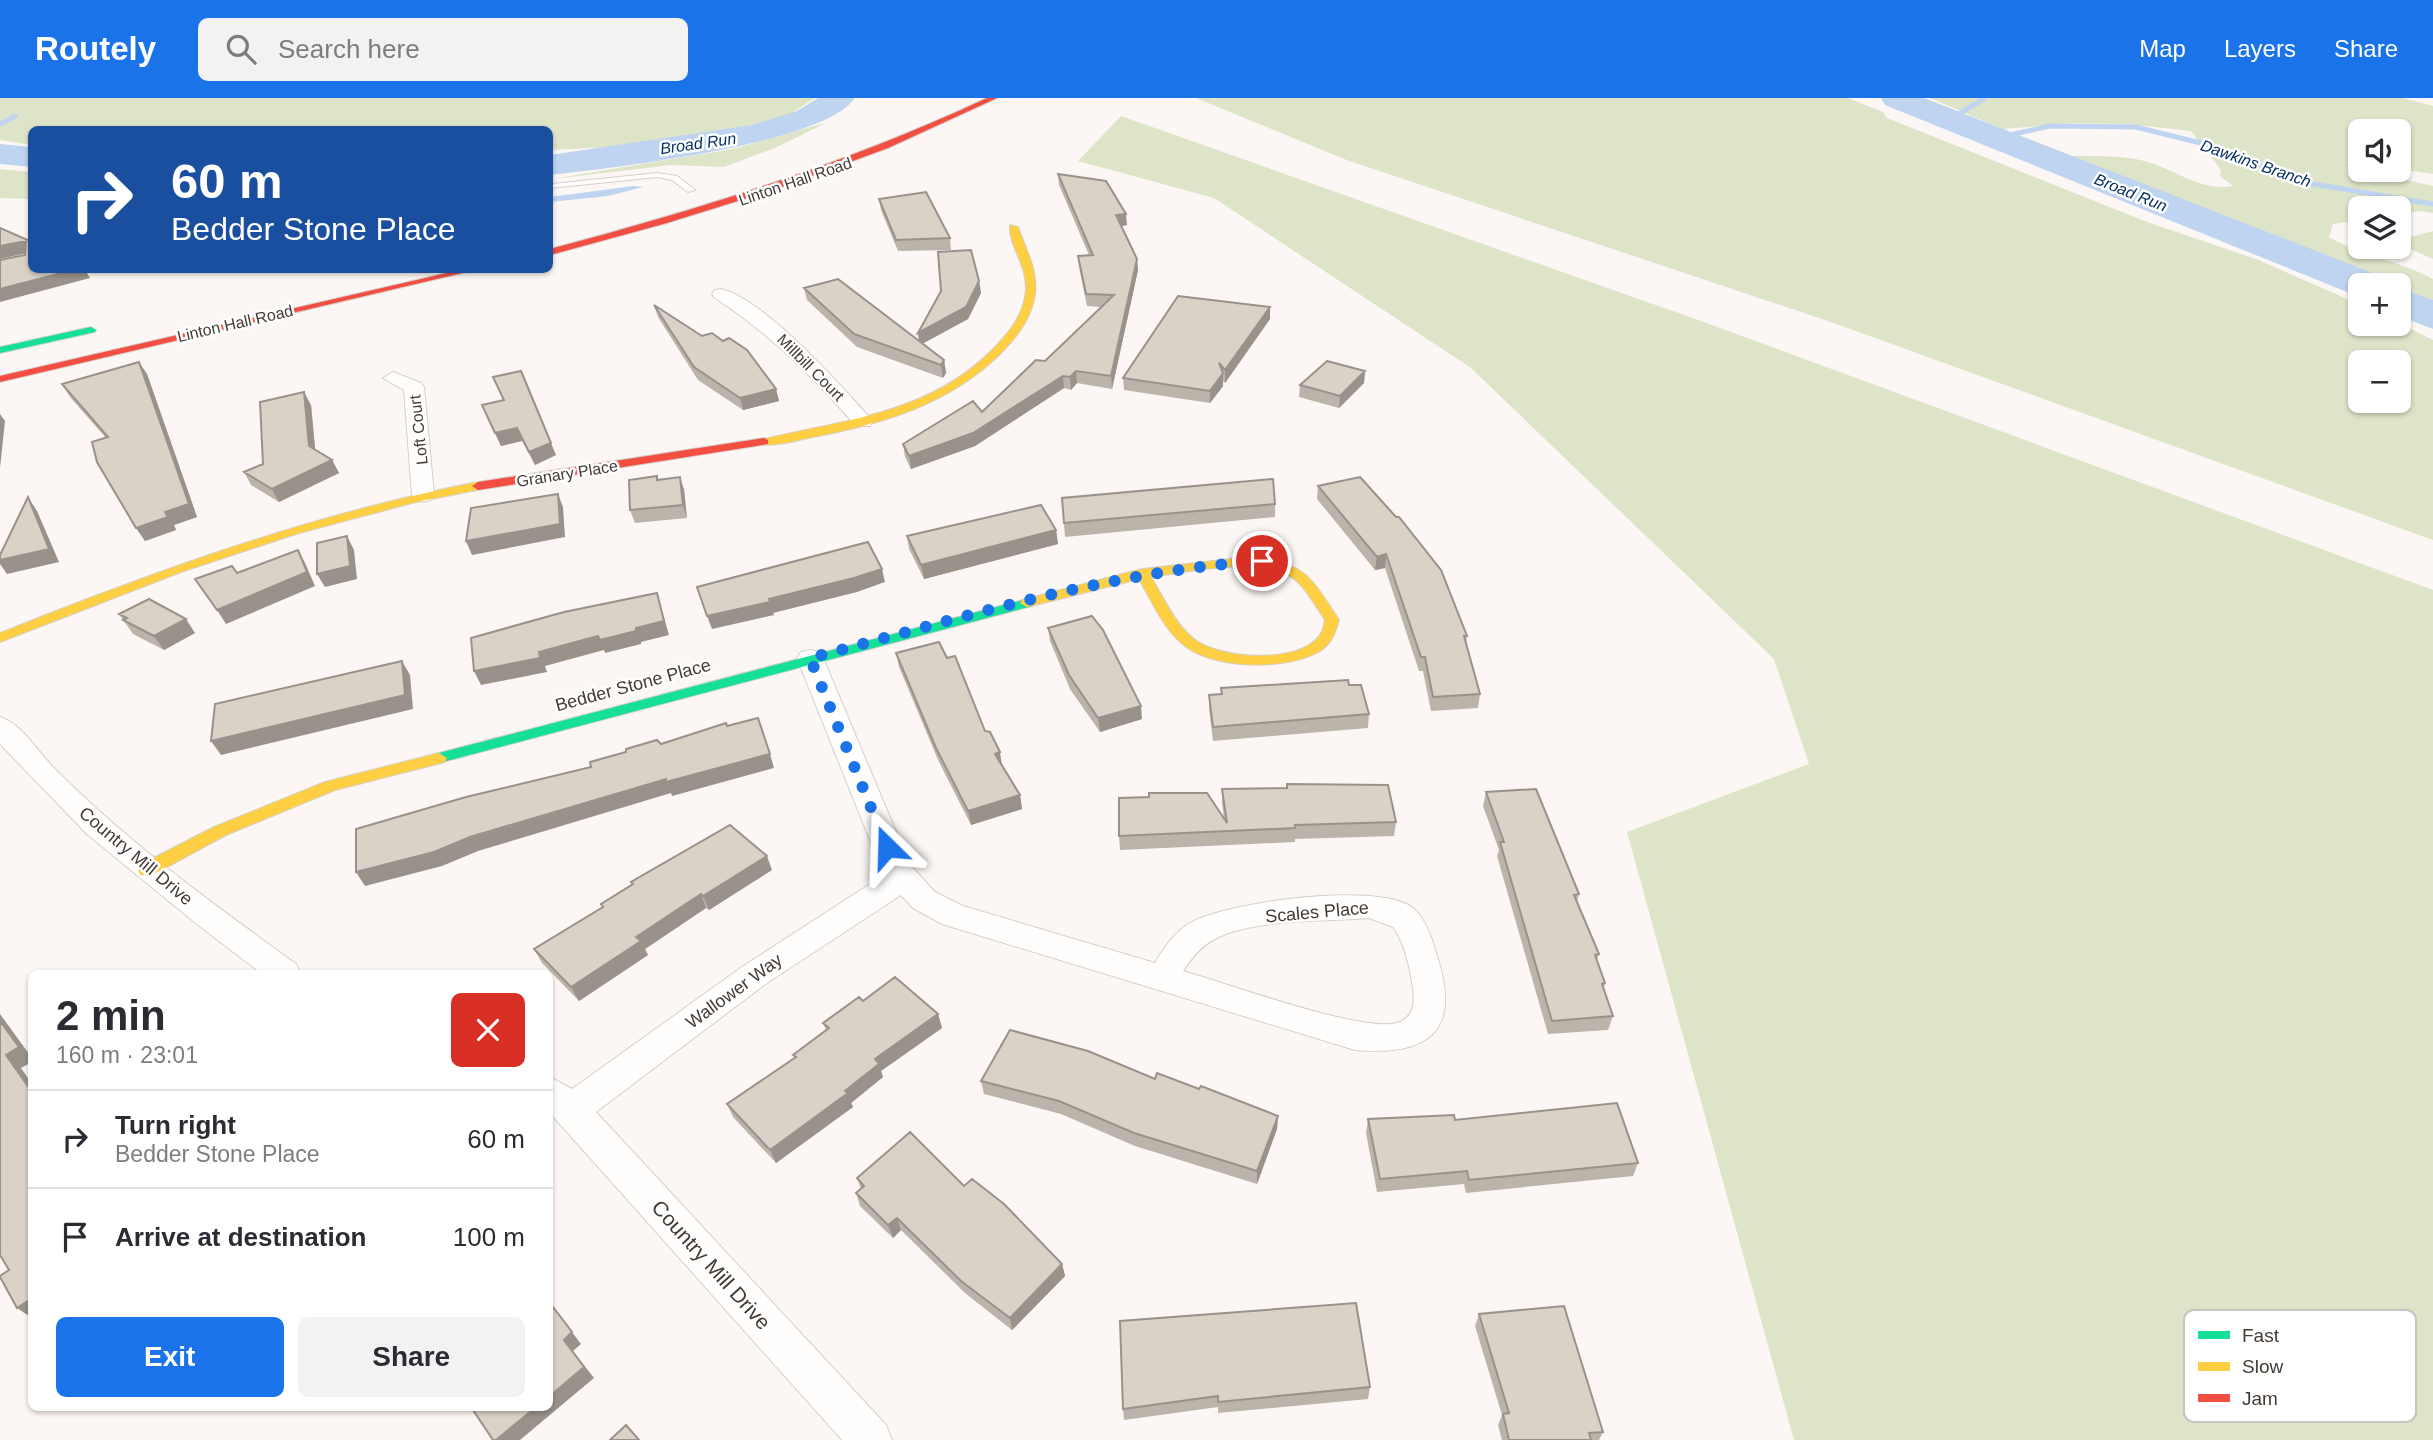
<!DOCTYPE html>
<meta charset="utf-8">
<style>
body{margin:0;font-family:Arial,sans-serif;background:#f2f2f3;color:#2b2b33;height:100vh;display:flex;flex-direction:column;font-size:26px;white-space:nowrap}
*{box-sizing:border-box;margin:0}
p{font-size:23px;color:#7c7c81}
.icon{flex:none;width:38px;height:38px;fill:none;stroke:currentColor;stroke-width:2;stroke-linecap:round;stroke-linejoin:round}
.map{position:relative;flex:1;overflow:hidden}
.details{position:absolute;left:28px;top:872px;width:525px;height:441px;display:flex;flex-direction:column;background:#fff;border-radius:10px;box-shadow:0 2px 5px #0004}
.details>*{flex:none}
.top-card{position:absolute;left:28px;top:28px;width:525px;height:147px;border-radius:10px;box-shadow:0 2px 5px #0004;background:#1a4fa0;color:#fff;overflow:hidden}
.controls{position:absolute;left:2348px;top:21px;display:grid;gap:14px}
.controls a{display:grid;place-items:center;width:63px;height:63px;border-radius:10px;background:#fff;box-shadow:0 2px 5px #0004;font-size:35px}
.pin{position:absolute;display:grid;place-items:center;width:60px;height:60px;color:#fff;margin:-30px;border:4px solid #fff;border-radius:50%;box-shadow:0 2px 7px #0007}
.me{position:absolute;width:77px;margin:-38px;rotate:338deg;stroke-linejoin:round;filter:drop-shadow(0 0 5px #0008)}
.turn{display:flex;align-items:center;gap:24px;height:147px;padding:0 28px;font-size:32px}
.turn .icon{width:91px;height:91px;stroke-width:2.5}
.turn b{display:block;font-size:49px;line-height:60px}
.round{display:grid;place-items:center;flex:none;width:74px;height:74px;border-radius:10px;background:#f2f2f3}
.overview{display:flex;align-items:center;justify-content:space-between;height:119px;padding:0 28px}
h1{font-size:42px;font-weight:800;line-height:52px}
.primary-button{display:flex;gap:14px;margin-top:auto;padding:14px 28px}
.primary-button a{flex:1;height:80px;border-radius:10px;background:#1a73e8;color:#fff;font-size:28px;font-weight:800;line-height:80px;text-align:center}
.primary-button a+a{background:#f2f2f3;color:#2b2b33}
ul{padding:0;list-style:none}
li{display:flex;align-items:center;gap:21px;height:98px;padding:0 28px;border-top:2px solid #e1e1e2}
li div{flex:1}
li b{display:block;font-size:26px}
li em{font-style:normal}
header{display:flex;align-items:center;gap:42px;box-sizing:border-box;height:98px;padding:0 35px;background:#1a73e8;color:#fff}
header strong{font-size:33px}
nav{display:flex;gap:38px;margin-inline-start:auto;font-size:24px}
.search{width:490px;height:63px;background:#f2f2f3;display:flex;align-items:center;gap:18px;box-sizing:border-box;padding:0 24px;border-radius:10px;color:#7c7c81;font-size:26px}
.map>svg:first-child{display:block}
</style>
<header>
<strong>Routely</strong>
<div class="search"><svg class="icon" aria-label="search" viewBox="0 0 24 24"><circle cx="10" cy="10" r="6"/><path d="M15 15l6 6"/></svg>Search here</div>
<nav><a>Map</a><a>Layers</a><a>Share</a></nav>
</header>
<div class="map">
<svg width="2433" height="1342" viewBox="0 0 2433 1342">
<rect width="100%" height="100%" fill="#fcf7f4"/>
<path fill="#dee4c8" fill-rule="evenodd" d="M0 0H815L776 25 748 32 633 48 550 52V32H32L31 47 0 42Z
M1196 0H1848L1883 14 1887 20 2147 124 2256 161 2361 207V226L2399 225 2433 242V442L1831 224 1349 63ZM2361 264H2399V303H2361Z
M1930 0H2403L2433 8V76L2399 71V33H2361V66L2343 64 2361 69V72L2433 88V115L2418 113 2399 116V110H2361V122L2333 126 2329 139C2362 158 2400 163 2433 181V202L2302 155 2068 58C2094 58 2119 57 2145 63 2174 71 2202 94 2233 88L2220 78 2221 72 2191 33 2127 26 2075 25 2003 31Z
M1121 18 1701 223 2433 492V1342H1794L1627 734 1809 666 1774 561 1471 270 1214 100 1078 63Z
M828 24 775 50 724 69 672 67 552 81 733 51Z
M0 71 31 74V101L0 100Z
M2433 133V161L2410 151 2399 142Z"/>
<path fill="#bfd4f0" d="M633 88 643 89 608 98 550 104V99Z"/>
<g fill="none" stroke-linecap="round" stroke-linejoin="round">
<path stroke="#bfd4f0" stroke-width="5" d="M1952 20 1985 0
M0 26 15 18
M1996 40 2050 28 2136 29 2217 49 2301 84 2433 106"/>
<path fill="#bfd4f0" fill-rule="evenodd" d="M818 0H855C823 47 610 70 550 77V57L752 27 797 13Z
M1881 0H1924L2380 178 2386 187H2361V198L2352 196 1885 7Z
M0 46 32 49V69L0 66Z
M2399 190 2433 202V231L2399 218Z"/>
<defs>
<path id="lane" d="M657 75 677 78 695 92 688 94 672 82 657 79 550 90V86H552Z"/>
<path id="street" d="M721 191C764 201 840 286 870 320L873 324 870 328H856C813 279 769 235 715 200L712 196 715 192Z
M393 274 421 285 424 289 434 397 431 402 423 404 412 397 404 292 383 280Z
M810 552 819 554 823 560 910 767 935 794 963 808 1155 865C1164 850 1174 834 1190 825 1227 804 1379 783 1413 810 1426 821 1433 843 1437 858 1462 934 1428 958 1355 952L942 826 913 810 901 797 764 887 596 1014 886 1327 892 1342H842L550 1015V979L572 991 742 869 884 777 797 560 801 554ZM1369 820 1393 829C1405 845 1410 870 1413 890 1415 904 1414 920 1397 925 1363 935 1225 885 1183 873 1191 861 1200 849 1213 842 1252 820 1324 824 1369 820Z
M0 619C21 625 38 654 54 670 127 744 212 805 296 866L301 875H261L198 827 88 737 0 646Z"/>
<path id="fast" d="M91 229 96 232 95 234 0 255V249Z
M1027 501 1032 502 1034 505 1032 508 439 665 431 660 439 655Z"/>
<path id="slow" d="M1010 127 1018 129C1026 152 1040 176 1034 201 1030 222 1016 240 1001 255 950 306 882 326 813 339 797 342 776 349 760 346V342C843 322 928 316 991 253 1007 237 1021 221 1025 199 1031 170 1008 149 1010 127Z
M478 384 484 388 482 391 416 404 299 435 181 474 0 544V535C156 473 312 416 478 384Z
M1240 460C1304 465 1305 470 1339 522 1335 535 1332 545 1320 553 1288 572 1220 571 1189 551 1165 535 1153 505 1139 481L1027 509 1020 505 1022 502 1142 471ZM1240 468C1295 472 1296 477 1325 522 1324 527 1323 533 1320 537 1299 567 1219 561 1194 541 1174 525 1164 500 1151 479L1203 471Z
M439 655 447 660 445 664 335 692 226 737 152 777H140L138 772 140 767 214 729 325 684Z"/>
<path id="jam" d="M987 0H997L888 50 779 90 667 125 550 157V151C700 111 846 66 987 0Z
M460 172H475L0 284V278Z
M764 340 768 342V346L478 392 472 388 478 384Z"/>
</defs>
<use href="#lane" stroke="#d6d0cb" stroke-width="2"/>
<use href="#street" stroke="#d6d0cb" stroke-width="2"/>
<use href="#fast" stroke="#d6d0cb" stroke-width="2"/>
<use href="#slow" stroke="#d6d0cb" stroke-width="2"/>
<use href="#jam" stroke="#d6d0cb" stroke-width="2"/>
<use href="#lane" fill="#fffefd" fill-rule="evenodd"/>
<use href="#street" fill="#fffefd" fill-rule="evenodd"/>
<use href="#fast" fill="#16e098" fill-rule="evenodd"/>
<use href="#slow" fill="#ffcf43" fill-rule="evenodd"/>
<use href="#jam" fill="#f24e42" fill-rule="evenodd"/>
</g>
<path fill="#bbb4ab" d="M1058 76 1127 127 1121 128 1137 161 1138 172 1112 291 1077 285 1071 292 1064 290 975 348 911 371 905 359 903 346 982 314 1045 263 1102 209 1087 208 1079 169 1078 158 1089 157 1059 87Z
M879 101 950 140 951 152 898 153 881 112Z
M979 183 981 195 968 221 922 246 944 262 946 275 943 280 857 249 807 202 804 190 919 244 918 235Z
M654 207 776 291 779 303 743 312 698 282 658 219Z
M1270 209V221L1225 285 1223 283V288L1210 305 1124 292 1123 280Z
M1365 273 1364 285 1339 310 1299 299 1300 287Z
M147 276 197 419 174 427 176 432 145 443 106 340 70 299 62 286Z
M493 279 556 357 535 367 522 343 501 348 482 307 503 302Z
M311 307 315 351 332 362 339 375 279 404 251 387 244 374 263 366Z
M680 379 684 392 687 420 635 425 630 412 658 382Z
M1318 388 1467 538 1466 545 1480 596 1478 610 1431 613 1423 573H1419L1385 470 1375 472 1317 401Z
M1062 400 1275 406V419L1065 439Z
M1056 432 1058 446 924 481 909 451 907 438Z
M119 516 195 535 164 552 133 536Z
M1048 530 1142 621 1100 634 1070 591 1050 543Z
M896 555 947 560 1002 667 1020 697 1022 711 971 727 939 664 899 569Z
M1349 587 1369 616 1368 630 1213 643 1209 610V597L1221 596V590Z
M1287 686 1396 724 1394 738 1295 741V744L1120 752 1119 738 1224 721 1222 705V691L1287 690Z
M1486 694 1579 796 1577 804 1599 856 1597 862 1605 885 1604 890 1613 918 1608 932 1548 936 1497 758 1499 752 1483 708Z
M772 772 709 812 706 810 645 851 648 857 579 903 542 865 534 851 603 809 601 806 633 786 631 784Z
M863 903 938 916 942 930 881 973 883 979 851 1005 853 1009 776 1065 733 1019 727 1006 795 960 793 957 826 932 823 925Z
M1155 981 1199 991 1278 1018 1277 1031 1257 1086 1135 1048 1061 1016 984 996 981 983Z
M1368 1021 1455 1022 1638 1065 1633 1078 1466 1095 1464 1086 1377 1094 1366 1035Z
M857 1080 964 1088 1062 1166 1065 1178 1012 1232 965 1195 901 1132 893 1140 860 1108 856 1095 861 1091Z
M1356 1205 1370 1289 1368 1301 1218 1315V1309L1124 1322 1123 1311Z
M1479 1216 1603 1334 1599 1342H1502L1498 1327 1502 1317 1475 1228Z"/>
<path fill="#99928b" d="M1126 116 1127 127 1116 129V117Z
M26 143 32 154 0 161V148Z
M1137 161 1138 172 1112 291 1111 278Z
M73 172H85L90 180 0 204V191Z
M979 183 981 195 968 221 920 247 918 235Z
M1270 209V221L1225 285V272Z
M944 262 946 275 943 280 941 267Z
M139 264 147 276 197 419 174 427 176 432 145 443 136 430 165 414Z
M1076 273 1077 285 1071 292 1070 279Z
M1365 273 1364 285 1339 310 1340 298Z
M1223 275V288L1210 305V293Z
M1063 278 1064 290 975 348 911 371 909 358Z
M776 291 779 303 743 312 740 300Z
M304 294 311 307 316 361 309 348Z
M0 316 5 323 0 370Z
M517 330 522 343 501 348 495 335Z
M551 345 556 357 535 367 529 354Z
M332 362 339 375 279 404 272 391Z
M680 379 684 392 687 420 683 407Z
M558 396 563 409 565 439 472 457 466 443Z
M28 399 37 413 59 464 7 476 0 466V462Z
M1056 432 1058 446 924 481 921 467Z
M347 438 354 452 357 481 325 489 317 476Z
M298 452 305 465 315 488 226 526 217 512Z
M1386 456 1385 470 1375 472 1377 459Z
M882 471 885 484 857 494 773 515 769 501Z
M657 495 669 537 641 544V546L605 555 604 552 545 568 547 574 481 587 474 573 598 538 636 530Z
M770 504 774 517 712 531 707 518Z
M186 521 195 535 164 552 154 538Z
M402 563 410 577 413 611 221 657 211 643Z
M1141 608 1142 621 1100 634 1098 620Z
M1000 654 1002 668 995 656Z
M770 656 774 670 672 698 671 695 478 753 442 768 365 788 356 774 666 681Z
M1020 697 1022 711 971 727 968 713Z
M767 758 772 772 709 812 703 798Z
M701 796 706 810 645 851 648 857 579 903 571 889 636 839Z
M0 916 32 960V964L21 970 32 986V994L6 957 0 923Z
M938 916 942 930 881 973 883 979 851 1005 853 1009 776 1065 770 1052 845 993 875 961Z
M1278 1018 1277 1031 1257 1086V1073Z
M897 1120 901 1132 893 1140 888 1127Z
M1062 1166 1065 1178 1012 1232 1010 1220Z
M32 1200V1220L17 1210Z
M550 1205 581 1246 573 1253 594 1280 520 1342H496L536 1309H550Z"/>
<path fill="#dad1c7" stroke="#99928b" stroke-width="2" d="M1058 76 1106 83 1126 116 1116 117 1137 161 1111 278 1076 273 1070 279 1063 278 973 335 909 358 903 346 973 303 982 314 1036 262 1045 263 1114 197 1086 196 1078 158 1093 157Z
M926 94 950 140 896 142 879 101Z
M0 130 32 144V172H73L0 191V162L25 157 26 143 0 148Z
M971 152 979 183 966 209 918 235 941 193 938 154Z
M838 181 944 262 941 267 854 236 804 190Z
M1178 198 1270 209 1225 272 1219 265 1223 275 1210 293 1123 280Z
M654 207 702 238 712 235 723 243 729 240 747 252 776 291 740 300 694 269Z
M1327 263 1365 273 1340 298 1300 287Z
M139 264 189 406 165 414 168 419 136 430 97 364 92 344 108 339 62 286Z
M521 273 551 345 529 354 517 330 495 335 482 307 504 302 493 279Z
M304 294 309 348 332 362 272 391 244 374 263 366 260 304Z
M657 378V382L680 379 683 407 630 412 629 382Z
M1360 379 1396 419H1399L1441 472 1467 538H1464L1480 596 1433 599 1425 559H1421L1386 456 1377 459 1318 388Z
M1273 381 1275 406 1064 425 1062 400Z
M558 396 560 426 466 443 471 410Z
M28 399 49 451 0 462V457Z
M1041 407 1056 432 921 467 907 438Z
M347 438 350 468 317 476V445Z
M868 444 882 471 854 480 769 501 770 504 707 518 697 489Z
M298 452 307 474 217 512 195 481 232 468 237 475Z
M657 495 664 523 636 530V533L600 542 598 538 539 554 540 560 474 573 471 540 564 514Z
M149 501 186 521 154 538 123 522 127 520 119 516Z
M1092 518 1103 532 1141 608 1098 620 1069 577 1048 530Z
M939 544 947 560 955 558 985 633 990 634 1000 654 995 656 1020 697 968 713 936 650 896 555Z
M402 563 405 597 211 643 215 606Z
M1348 582 1349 587H1361L1369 616 1213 629 1209 597 1222 596 1221 590Z
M758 620 770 656 666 684V681L470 739 434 754 356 774V731L466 699 591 669 590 664 626 654V651L657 642 661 646 726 625 727 628Z
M1287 686 1388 687 1396 724 1295 727V730L1119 738V700L1149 699V695H1207L1227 725 1222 691 1287 690Z
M1536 691 1579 796 1574 797 1599 856 1595 857 1605 885 1602 886 1613 918 1552 923 1500 744H1504L1486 694Z
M730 727 767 758 703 798 701 796 636 839 641 843 571 889 534 851 603 809 601 806 633 786 631 784Z
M895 879 938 916 875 961 879 966 845 993 848 995 770 1052 727 1006 796 959 793 957 829 930 823 925 859 899 863 903Z
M0 923 19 949 6 957 32 994V1200L17 1210 0 1179V1178L9 1172 0 1157Z
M1010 932 1088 953 1155 981 1157 975 1199 991 1201 988 1278 1018 1257 1073 1134 1035 1059 1003 981 983Z
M1617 1005 1638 1065 1469 1082 1467 1073 1380 1081 1368 1021 1454 1017 1455 1022Z
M910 1034 964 1088 972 1081 1004 1106 1062 1166 1010 1220 961 1183 897 1120 888 1127 856 1095 864 1088 857 1080Z
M550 1205 572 1234 564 1242 584 1269 550 1298Z
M1356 1205 1370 1289 1218 1304V1298L1123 1311 1120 1223Z
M1564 1208 1603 1334 1589 1335 1591 1342H1509L1503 1316 1509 1315 1479 1216Z
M471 1309H536L496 1342H493Z
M626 1327 639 1342H610Z"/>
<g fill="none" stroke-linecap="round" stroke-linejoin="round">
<path stroke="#1a73e8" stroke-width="12" stroke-dasharray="0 21.6" d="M887 749 810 560C959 521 1108 473 1262 463"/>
</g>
<g text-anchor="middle" stroke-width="5" stroke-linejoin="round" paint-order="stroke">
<g font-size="16" font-style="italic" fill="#063163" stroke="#fff">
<text transform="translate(698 45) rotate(-8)" y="6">Broad Run</text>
<text transform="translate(2256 65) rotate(19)" y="6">Dawkins Branch</text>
<text transform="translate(2131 94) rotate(22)" y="6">Broad Run</text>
</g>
<g font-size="16" fill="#443b35" stroke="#fff">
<text transform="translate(795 83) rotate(-19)" y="6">Linton Hall Road</text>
<text transform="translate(235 225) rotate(-13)" y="6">Linton Hall Road</text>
<text transform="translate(811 269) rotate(45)" y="6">Millbill Court</text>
<text transform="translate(418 332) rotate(-96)" y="6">Loft Court</text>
<text transform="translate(567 375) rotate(-9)" y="6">Granary Place</text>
</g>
<g font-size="18" fill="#443b35" stroke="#fff">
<text transform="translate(633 587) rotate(-15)" y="6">Bedder Stone Place</text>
<text transform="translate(136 758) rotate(40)" y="6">Country Mill Drive</text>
<text transform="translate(1317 814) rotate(-5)" y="6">Scales Place</text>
<text transform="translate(734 893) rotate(-36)" y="6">Wallower Way</text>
</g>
<g font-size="21" fill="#443b35" stroke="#fff">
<text transform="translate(711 1167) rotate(48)" y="7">Country Mill Drive</text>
</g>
</g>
<rect x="2184" y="1212" width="232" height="112" rx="10" fill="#fff" stroke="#c7c4c2" stroke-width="2"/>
<rect x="2198" y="1233" width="32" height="8" fill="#16e098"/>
<rect x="2198" y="1264" width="32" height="9" fill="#ffcf43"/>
<rect x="2198" y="1296" width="32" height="8" fill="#f24e42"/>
<g font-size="19" fill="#443b35">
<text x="2242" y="1244">Fast</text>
<text x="2242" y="1275">Slow</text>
<text x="2242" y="1307">Jam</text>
</g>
</svg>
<div class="controls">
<a><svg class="icon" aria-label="sound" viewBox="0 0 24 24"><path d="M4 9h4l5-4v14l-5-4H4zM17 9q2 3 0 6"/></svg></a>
<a><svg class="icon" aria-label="layers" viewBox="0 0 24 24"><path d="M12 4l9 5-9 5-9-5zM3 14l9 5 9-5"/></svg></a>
<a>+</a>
<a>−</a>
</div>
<div class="pin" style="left:1262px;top:463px;background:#d93025"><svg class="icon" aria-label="arrive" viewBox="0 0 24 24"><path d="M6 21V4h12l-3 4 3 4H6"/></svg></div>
<svg class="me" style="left:887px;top:749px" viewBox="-20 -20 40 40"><path d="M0-17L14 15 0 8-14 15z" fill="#1a73e8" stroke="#fff" stroke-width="4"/></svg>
<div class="top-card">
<div class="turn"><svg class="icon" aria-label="right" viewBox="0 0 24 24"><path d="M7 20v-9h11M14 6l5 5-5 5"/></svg><div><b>60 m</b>Bedder Stone Place</div></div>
</div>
<section class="details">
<div class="overview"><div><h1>2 min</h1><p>160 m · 23:01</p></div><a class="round" style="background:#d93025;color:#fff"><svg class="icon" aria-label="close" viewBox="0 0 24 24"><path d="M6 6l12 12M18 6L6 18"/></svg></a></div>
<ul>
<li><svg class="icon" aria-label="right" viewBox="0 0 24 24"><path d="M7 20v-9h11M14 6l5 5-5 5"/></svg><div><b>Turn right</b><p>Bedder Stone Place</p></div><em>60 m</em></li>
<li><svg class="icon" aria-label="arrive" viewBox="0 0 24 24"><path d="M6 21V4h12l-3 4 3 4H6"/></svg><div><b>Arrive at destination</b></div><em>100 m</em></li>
</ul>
<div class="primary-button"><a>Exit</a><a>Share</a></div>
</section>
</div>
